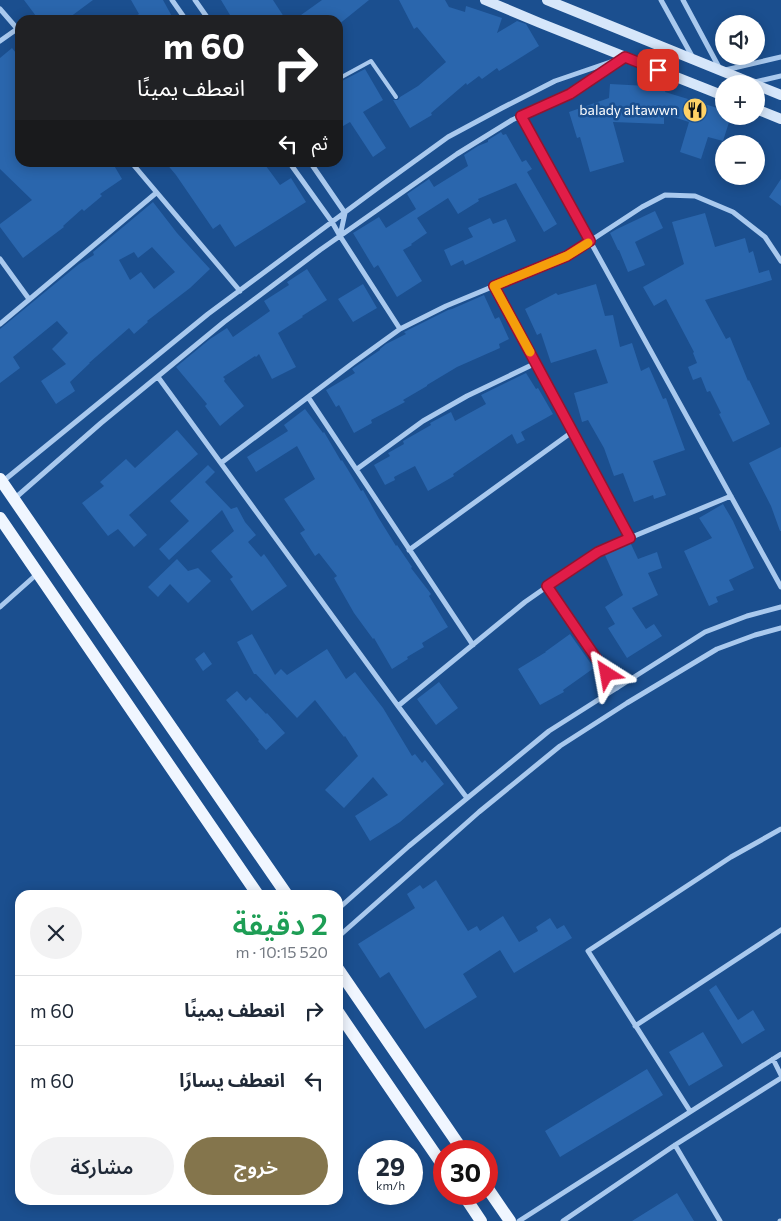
<!DOCTYPE html>
<html lang="ar">
<meta charset="utf-8">
<style>
body{margin:0;font-family:Commissioner,"Noto Sans Arabic",sans-serif;background:#f2f2f3;color:#1f2937;direction:rtl;height:100vh;display:flex;flex-direction:column;font-size:19px;white-space:nowrap}
*{box-sizing:border-box;margin:0}
p{font-size:16px;color:#747a83}
.icon{flex:none;width:28px;height:28px;fill:none;stroke:currentColor;stroke-width:2;stroke-linecap:round;stroke-linejoin:round}
.map{position:relative;flex:1;overflow:hidden;direction:ltr}
.details{position:absolute;left:15px;top:890px;width:328px;height:315px;display:flex;flex-direction:column;background:#fff;border-radius:15px;box-shadow:0 2px 12px #0003;direction:rtl}
.details>*{flex:none}
.top-card{position:absolute;left:15px;top:15px;width:328px;height:152px;border-radius:15px;box-shadow:0 2px 12px #0003;direction:rtl;background:#202124;color:#fff;overflow:hidden}
.buttons{position:absolute;left:715px;top:15px;display:grid;gap:10px}
.buttons a{display:grid;place-items:center;width:50px;height:50px;border-radius:50%;background:#fff;box-shadow:0 2px 12px #0003;font-size:25px}
.speed{position:absolute;left:358px;top:1140px;display:flex;gap:10px;font-size:25px;font-weight:700;text-align:center}
.speed>*{display:grid;place-content:center;width:65px;height:65px;border-radius:50%;background:#fff;box-shadow:0 2px 12px #0003;line-height:1}
.speed small{font-size:12px;font-weight:400}
.speed .limit{border:8px solid #d22;background:#fff;color:#111}
.pin{position:absolute;display:grid;place-items:center;width:42px;height:42px;color:#fff;margin:-21px;border-radius:10px;box-shadow:0 2px 8px #0006}
.me{position:absolute;width:55px;margin:-28px;rotate:326deg;stroke-linejoin:round;filter:drop-shadow(0 0 4px #0008)}
.turn{display:flex;align-items:center;gap:18px;height:105px;padding:0 15px;font-size:22px}
.turn .icon{width:65px;height:65px;stroke-width:2.5}
.turn b{display:block;font-size:35px;line-height:42px}
.then{display:flex;align-items:center;height:48px;padding:0 15px;background:#0003;gap:10px;font-size:19px}
.round{display:grid;place-items:center;flex:none;width:52px;height:52px;border-radius:26px;background:#f2f2f3}
.overview{display:flex;align-items:center;justify-content:space-between;height:85px;padding:0 15px}
h1{font-size:30px;font-weight:600;line-height:38px;color:#1e9e55}
.button{display:flex;gap:10px;margin-top:auto;padding:10px 15px}
.button a{flex:1;height:58px;border-radius:30px;background:#84754c;color:#fff;font-size:20px;font-weight:600;line-height:58px;text-align:center}
.button a+a{background:#f2f2f3;color:#1f2937}
ul{padding:0;list-style:none}
li{display:flex;align-items:center;gap:15px;height:70px;padding:0 15px;border-top:1px solid #e0e1e3}
li div{flex:1}
li b{display:block;font-size:19px}
li em{font-style:normal}
.map>svg:first-child{display:block}
</style>
<div class="map">
<svg width="781" height="1221" viewBox="0 0 781 1221">
<rect width="100%" height="100%" fill="#1b4f8f"/>
<path fill="#2a66ad" fill-rule="evenodd" d="M24 0H93L66 20H39Z
M131 0H163L174 20H129L139 14Z
M221 0H273L286 20H233Z
M322 0H369L338 25V20H294Z
M399 0H445L449 7 465 12 466 6 502 18 497 33 517 21 526 24 539 46 499 71 497 68 482 79 479 76 467 85 466 83 431 113 432 115 410 128 393 100H398L400 97 418 86 446 62 417 27 414 29Z
M12 48 20 58V162H112L122 179 100 194 102 196 84 211 82 209 63 226 64 227 23 258 0 227V224L32 200 0 169V58Z
M365 69 383 100 363 112 386 148 373 157 350 122 338 129V83Z
M610 84 666 87 665 92 724 110V116H731L723 141 708 137 701 159 680 152 689 122 664 114V124L613 122 624 162 590 172 580 137 577 138 569 112 609 98Z
M501 132 503 135 506 134 522 162 526 160 532 169 527 172 557 224 544 232 516 183 478 199 479 201 458 214 448 198 417 218 427 233 411 244 412 245 403 250 422 281 397 297 378 265 374 268 353 233 379 217 386 228 416 209 407 194 429 179 434 187 468 166 464 155 478 146 488 142V140Z
M165 162H263L280 185 291 178 306 202 235 247 220 224 213 229 176 175Z
M781 179V206L769 197Z
M153 202 177 233 210 269 190 288 147 321 148 322 134 334 129 328 89 363H90L70 382 75 391 56 404 41 381 66 364 52 349 68 333 57 321 13 357 20 368 0 383V329L79 264 94 255 93 252ZM152 247 175 272 154 289 141 272 130 280 119 260 134 252 138 258Z
M655 211 663 228 635 242 645 265 628 272 619 250H618L610 233 617 229Z
M705 213 715 247 745 238 749 253 753 251 759 273 769 270 772 280 705 300 726 339 730 337 748 381 749 380 770 424 733 442 719 414 721 413 710 391 707 392 701 377 693 380 688 367 697 363 693 353 694 352 666 299 654 306 643 287 684 264 672 222Z
M490 218 493 224 506 219 516 241 465 265 463 260 451 266 444 250 473 237 468 228Z
M307 269 327 300 302 316 303 317 278 333 296 367 272 379 259 354 256 357 255 356 223 377 225 379 224 381 244 406 220 426 205 406 207 404 176 367 210 339 227 328 233 337 270 311 264 301 289 285 287 282Z
M363 284 377 308 353 322 338 299Z
M596 284 605 316 613 315 620 347 632 343 641 371 649 367 663 399 666 398 685 450 653 461 666 495 654 499 653 495 634 502 623 473 614 476 604 448 588 420 582 422 574 393 608 383 596 349 551 363 541 333 537 335 525 309 556 293 558 295Z
M484 295 495 319 499 317 509 339 499 344 500 348 457 367 427 385V386L403 400 405 402 371 420 372 423 354 433 339 405 336 407 326 390 355 373 352 369 380 350V349L386 344 406 334 404 332 448 310 452 309Z
M526 373 536 389 538 388 553 414 521 432 525 440 517 444 512 434 453 474 454 476 428 491 415 466 394 477 395 480 385 485 374 465 390 456 388 453 404 444 403 441 431 425 430 423 451 412 455 421 486 404 481 395Z
M305 409 323 433 324 432 341 461 342 460 361 491 363 490 378 517 396 546 397 545 412 567 411 568 431 594 429 596 448 627 422 643 424 647 407 657 408 659 392 669 374 638 373 639 354 613 334 578 337 576 319 553 315 556 300 533 305 530 284 499 315 479 297 446 256 472 247 457 288 431 284 425Z
M177 430 198 454 129 515 147 535 134 547 118 529 108 536 82 503 104 486 100 482 126 459 135 468Z
M781 447V531H780L771 506 749 463Z
M208 465 215 472 205 482 231 509 237 507 245 522 256 535 248 542 261 557 264 554 287 586 252 611 230 579 233 577 211 551 234 531 222 510 169 560 159 549 189 521 170 501Z
M723 504 733 521 754 568 729 580 734 590 716 597 718 602 709 606 684 551 712 538 699 518Z
M630 542 638 559 657 552 662 568 648 573 658 595 632 608 646 629 654 624 662 636 627 658 608 628 615 624 605 607 623 595 604 553Z
M177 559 188 571 198 568 211 581 188 603 170 584 158 597 148 587Z
M252 634 275 675 281 669 287 675 327 649 346 679 355 672 383 708 412 756 415 754 422 763 425 760 444 784 400 822 370 841 355 816 388 795 373 777 344 808 325 790 358 756 345 736 344 737 315 700 297 718 256 674H254L237 642Z
M570 634 594 668 563 690 564 692 540 705 518 669 546 652H545Z
M204 652 212 664 203 671 195 659Z
M439 682 458 708 436 725 417 699Z
M237 691 246 701 250 697 266 714 267 713 285 733 266 750 258 741 259 740 226 700Z
M436 880 468 931 477 926 480 931 503 916 519 942 538 931 536 927 550 918 557 929 564 925 572 938 514 973 500 950 463 974 477 997 425 1029 389 972 380 978 358 944 415 908 407 894 420 885 423 889Z
M716 985 738 1020 753 1010 765 1030 742 1044 709 990Z
M703 1032 723 1066 689 1086 669 1052Z
M647 1069 663 1095 560 1157 545 1131Z
M677 1193 694 1221H632Z"/>
<g fill="none" stroke-linecap="round" stroke-linejoin="round">
<path stroke="#a9c9ee" stroke-width="4" d="M338 79 371 61 396 97"/>
<path stroke="#a9c9ee" stroke-width="5" d="M172 0 186 20
M195 0 209 20
M661 0 692 56
M683 0 721 71 781 57
M0 9 20 32
M0 41 17 29
M755 82 781 76
M521 116 781 587
M131 162 240 291
M289 162 332 222 340 236 400 329
M310 162 345 213 340 236
M0 259 29 299
M494 286 630 538
M0 324 156 193
M158 377 398 706 467 798
M308 397 473 645
M221 463 353 363 400 329 446 306 567 256 642 207 665 195 695 196 733 212 765 237 781 261
M357 469 423 421 467 396 536 363
M2 482 208 314 383 184 448 137 502 108 555 81 625 57
M14 499 101 423 224 322 320 250 457 154 512 120 570 94 619 61
M409 550 572 432
M547 586 617 688
M0 607 37 574
M398 706 525 602 598 551 731 496
M338 909 409 846 549 731 705 632 747 616 781 607
M338 937 479 812 560 746 627 703 717 649 755 635 781 628
M635 1026 781 930
M773 1059 781 1075
M690 1111 588 951 731 857 781 829
M675 1145 720 1221
M519 1221 781 1054
M563 1221 675 1145 781 1078
M780 1221H781"/>
<path stroke="#d6e6fa" stroke-width="10" d="M485 0 540 23 724 96
M547 0 754 84
M756 85 781 95
M756 109 781 119"/>
<path stroke="#f0f6ff" stroke-width="12" d="M0 479 287 895
M0 518 258 895
M338 969 463 1151
M338 1012 444 1167
M486 1186 510 1221
M463 1194 481 1221"/>
</g>
<g fill="none" stroke-linecap="round" stroke-linejoin="round">
<defs>
<path id="route" d="M607 674 547 586 598 552 630 538 494 286 567 256 590 241 521 116 570 94 625 57 658 70"/>
</defs>
<use href="#route" stroke="#92132f" stroke-width="12"/>
<use href="#route" stroke="#e11d48" stroke-width="9"/>
<path stroke="#f59e0b" stroke-width="9" d="M530 352 494 286 567 256 588 243"/>
</g>
<defs>
<symbol id="restaurant-disc" viewBox="-11 -11 22 22"><circle r="9.5" fill="#ffd166" stroke="#1b4f8f"/><path d="M-5-6h1v4h1v-4h1v4h1v-4h1v5L-1.5 .5V6h-2V.5L-5-1ZM5-6V6H3V1.5H1.5Q1.5-4 5-6Z" fill="#111"/></symbol>
</defs>
<g fill-rule="evenodd">
<use href="#restaurant-disc" x="681" y="96" width="28" height="28"/>
</g>
<g text-anchor="middle" stroke-width="5" stroke-linejoin="round" paint-order="stroke">
<g font-size="14" fill="#fff" stroke="#1b4f8f" text-anchor="end">
<text x="678" y="115">balady altawwn</text>
</g>
</g>
</svg>
<div class="buttons">
<a><svg class="icon" aria-label="sound" viewBox="0 0 24 24"><path d="M4 9h4l5-4v14l-5-4H4zM17 9q2 3 0 6"/></svg></a>
<a>+</a>
<a>−</a>
</div>
<div class="speed"><div>29<small>km/h</small></div><div class="limit">30</div></div>
<div class="pin" style="left:658px;top:70px;background:#d93025"><svg class="icon" aria-label="arrive" viewBox="0 0 24 24"><path d="M6 21V4h12l-3 4 3 4H6"/></svg></div>
<svg class="me" style="left:607px;top:674px" viewBox="-20 -20 40 40"><path d="M0-17L14 15 0 8-14 15z" fill="#e11d48" stroke="#fff" stroke-width="4"/></svg>
<div class="top-card">
<div class="turn"><svg class="icon" aria-label="right" viewBox="0 0 24 24"><path d="M7 20v-9h11M14 6l5 5-5 5"/></svg><div><b>60 m</b>انعطف يمينًا</div></div>
<div class="then">ثم<svg class="icon" aria-label="left" viewBox="0 0 24 24"><path d="M17 20v-9H6M10 6l-5 5 5 5"/></svg></div>
</div>
<section class="details">
<div class="overview"><div><h1>2 دقيقة</h1><p>520 m · 10:15</p></div><a class="round"><svg class="icon" aria-label="close" viewBox="0 0 24 24"><path d="M6 6l12 12M18 6L6 18"/></svg></a></div>
<ul>
<li><svg class="icon" aria-label="right" viewBox="0 0 24 24"><path d="M7 20v-9h11M14 6l5 5-5 5"/></svg><div><b>انعطف يمينًا</b></div><em>60 m</em></li>
<li><svg class="icon" aria-label="left" viewBox="0 0 24 24"><path d="M17 20v-9H6M10 6l-5 5 5 5"/></svg><div><b>انعطف يسارًا</b></div><em>60 m</em></li>
</ul>
<div class="button"><a>خروج</a><a>مشاركة</a></div>
</section>
</div>
